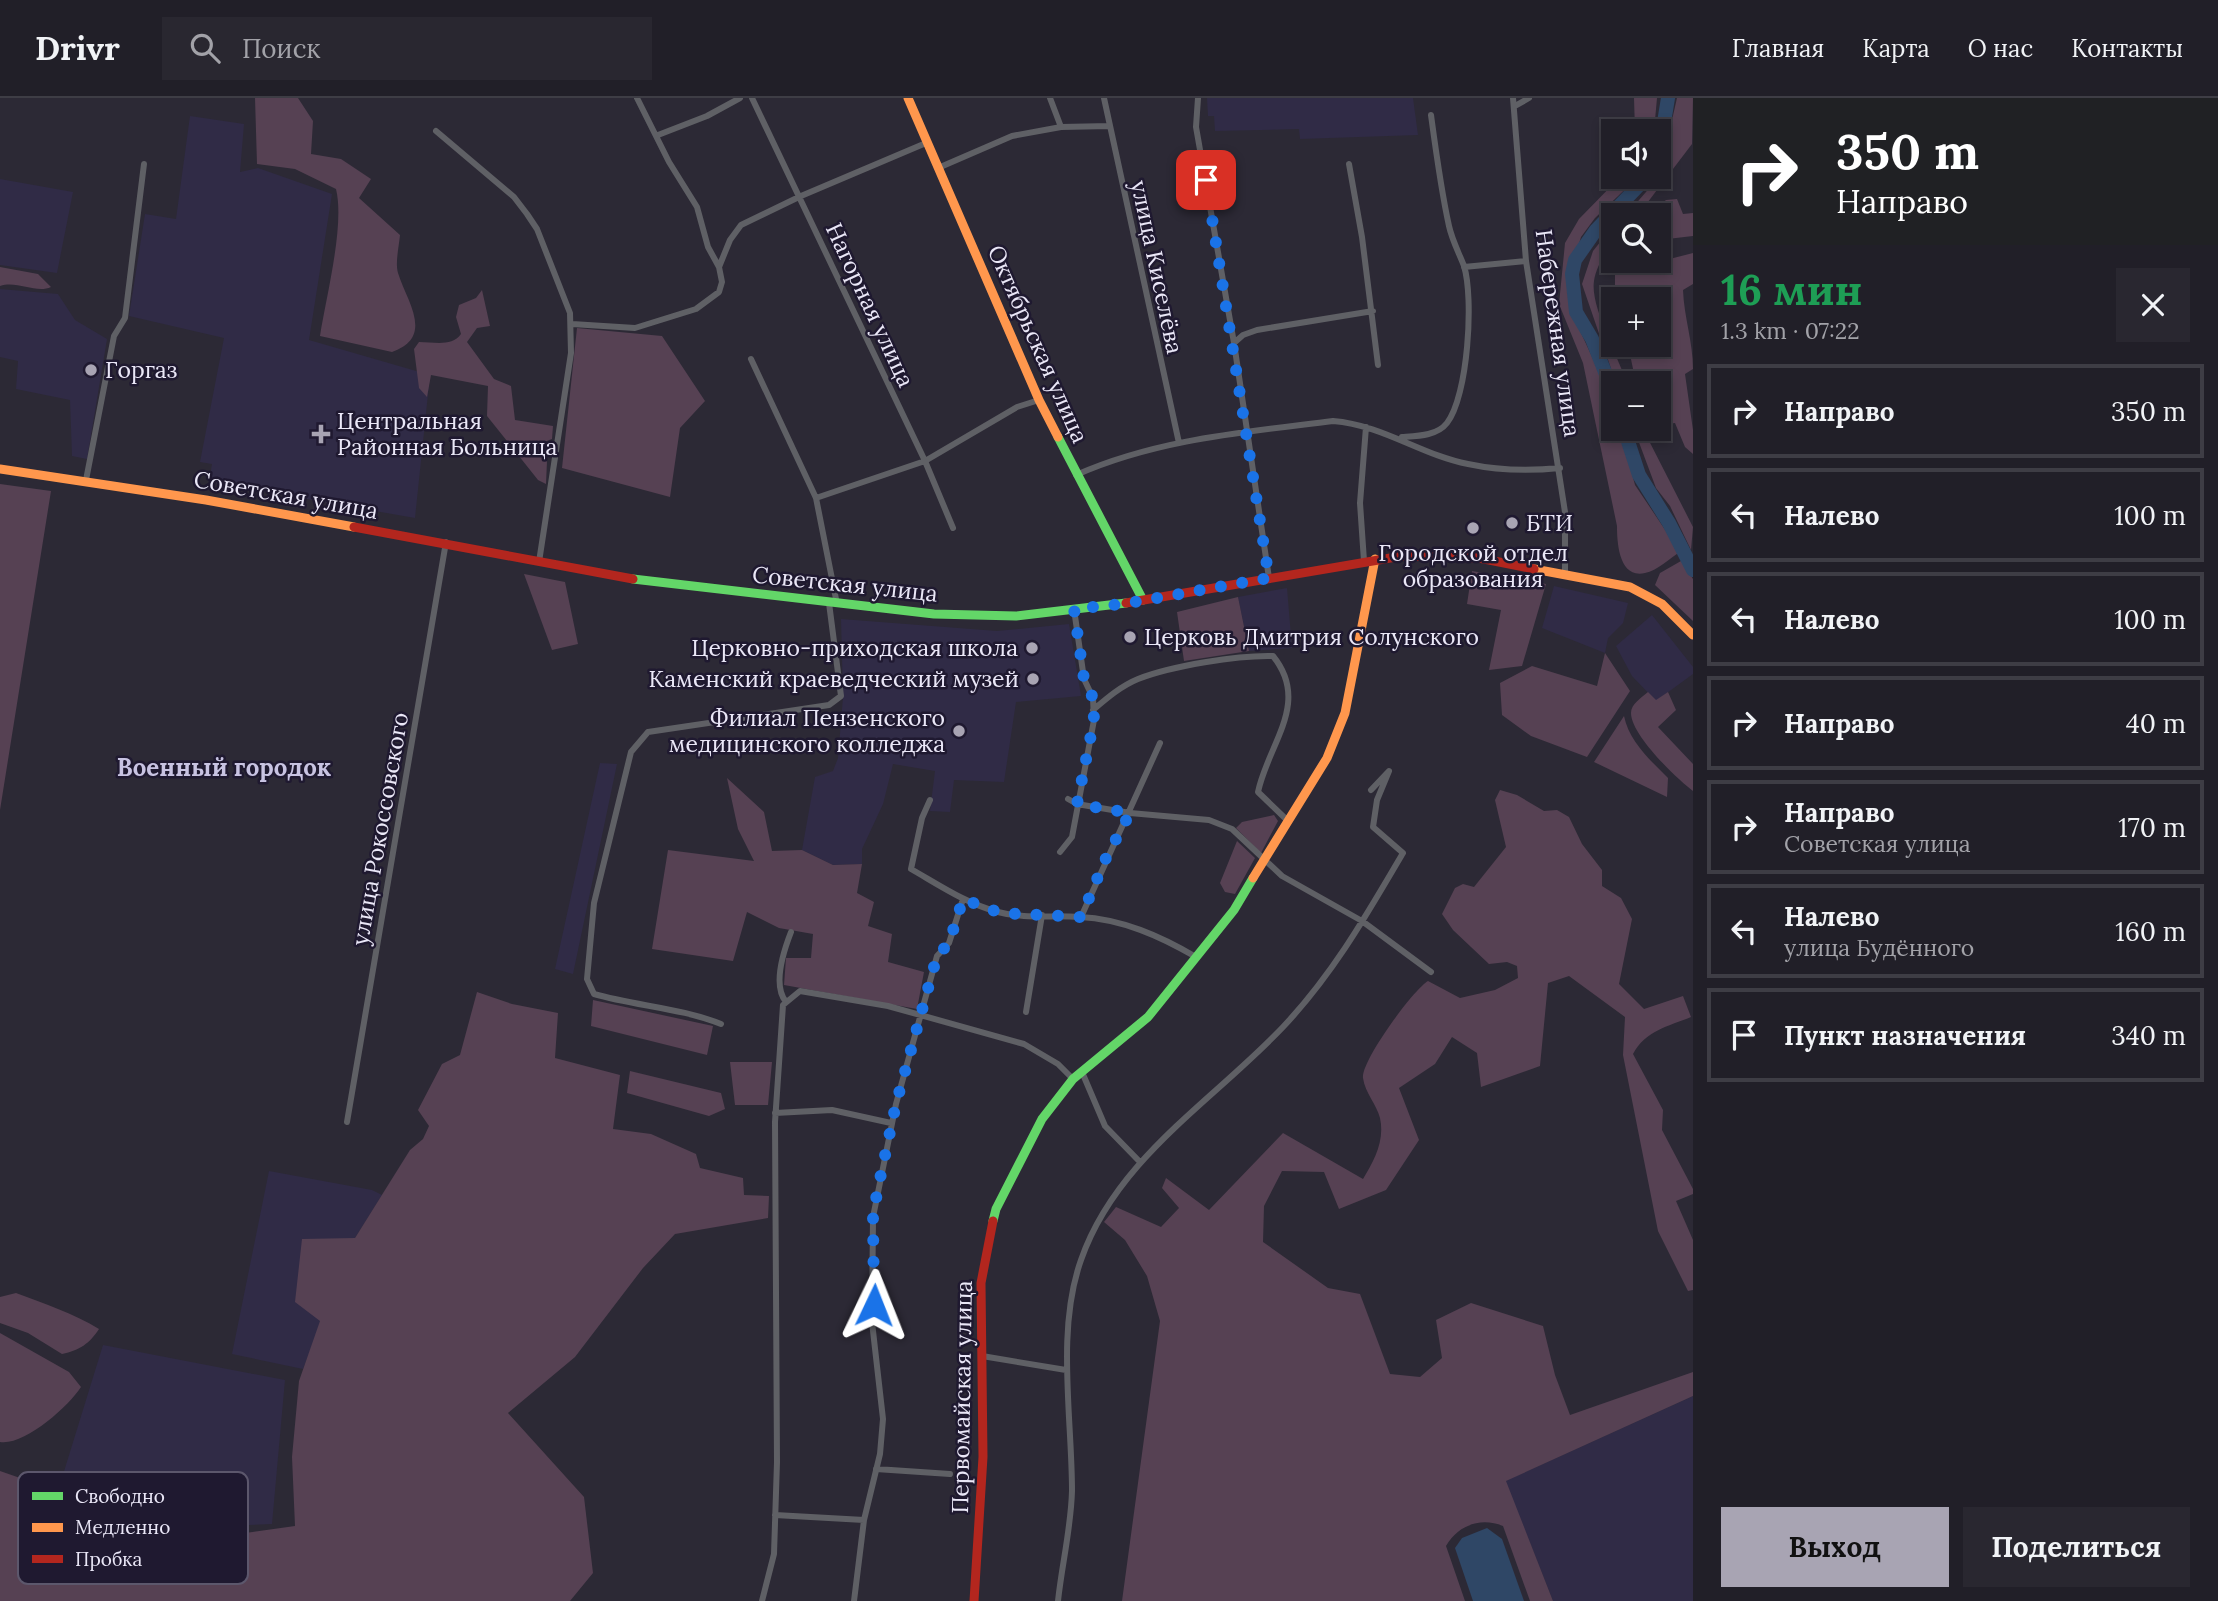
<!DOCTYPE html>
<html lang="ru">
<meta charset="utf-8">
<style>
body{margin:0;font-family:Lora,serif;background:#292730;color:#f1f3f6;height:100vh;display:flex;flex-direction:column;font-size:26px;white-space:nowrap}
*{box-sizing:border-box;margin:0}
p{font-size:23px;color:#a2a2a8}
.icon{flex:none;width:38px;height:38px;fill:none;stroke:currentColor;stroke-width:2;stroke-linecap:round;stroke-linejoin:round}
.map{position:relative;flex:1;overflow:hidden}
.drawer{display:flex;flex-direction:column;background:#211f28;width:525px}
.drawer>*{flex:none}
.top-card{background:#202124;color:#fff;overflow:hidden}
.fabs{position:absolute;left:1601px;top:21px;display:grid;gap:14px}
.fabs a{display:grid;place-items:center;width:70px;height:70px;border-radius:0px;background:#211f28;box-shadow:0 4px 10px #0003,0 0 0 2px #3e3d45;font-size:35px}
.pin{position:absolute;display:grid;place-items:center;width:60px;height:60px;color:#fff;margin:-30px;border-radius:14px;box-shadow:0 4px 10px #0006}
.me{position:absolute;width:77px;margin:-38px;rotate:2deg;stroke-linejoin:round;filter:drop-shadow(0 0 5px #0008)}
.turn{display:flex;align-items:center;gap:24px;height:147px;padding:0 28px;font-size:32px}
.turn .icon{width:91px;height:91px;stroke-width:2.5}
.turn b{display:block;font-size:49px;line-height:60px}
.round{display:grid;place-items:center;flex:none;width:74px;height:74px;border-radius:0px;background:#292730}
.overview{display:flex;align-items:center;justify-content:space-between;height:119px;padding:0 28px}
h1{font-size:42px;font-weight:700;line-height:52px;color:#1e9e55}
.button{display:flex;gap:14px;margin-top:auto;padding:14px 28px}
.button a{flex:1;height:80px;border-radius:0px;background:#a8a4b3;color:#111;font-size:28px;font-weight:700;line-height:80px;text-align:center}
.button a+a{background:#292730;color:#f1f3f6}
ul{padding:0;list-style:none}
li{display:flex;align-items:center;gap:21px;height:94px;margin:0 14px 10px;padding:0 14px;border:4px solid #3e3d45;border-radius:0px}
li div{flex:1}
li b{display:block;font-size:26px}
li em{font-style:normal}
header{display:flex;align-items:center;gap:42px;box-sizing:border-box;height:98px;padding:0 35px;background:#211f28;border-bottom:2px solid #3e3d45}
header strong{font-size:33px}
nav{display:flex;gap:38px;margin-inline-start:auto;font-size:24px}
.search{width:490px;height:63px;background:#292730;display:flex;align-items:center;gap:18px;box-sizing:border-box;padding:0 24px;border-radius:0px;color:#a2a2a8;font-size:26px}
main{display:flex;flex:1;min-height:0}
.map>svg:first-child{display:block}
</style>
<header>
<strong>Drivr</strong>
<div class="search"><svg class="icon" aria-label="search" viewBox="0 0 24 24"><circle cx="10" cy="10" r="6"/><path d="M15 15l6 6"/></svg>Поиск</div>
<nav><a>Главная</a><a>Карта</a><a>О нас</a><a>Контакты</a></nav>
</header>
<main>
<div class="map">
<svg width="1693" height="1503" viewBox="0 0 1693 1503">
<rect width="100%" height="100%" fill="#2c2935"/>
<path fill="#302b46" d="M1207 0H1413L1418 37 1300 41 1299 31 1215 33 1214 18H1208Z
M190 18 244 26 240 74 258 70 332 96 309 242 430 277 415 420 209 384 212 366 200 364 224 240 129 218 145 116 176 121Z
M0 81 73 94 57 175 0 167Z
M0 191 58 196 75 222 107 241 87 361 72 358 70 302 16 291 18 263 0 259Z
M1554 488 1628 505 1623 525 1608 540 1605 555 1542 530Z
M1287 490 1292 550 1249 553 1238 499Z
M1652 517 1693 569V576L1656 603 1632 578 1616 548Z
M841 521 997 533 1069 526 1081 598 1016 604 1004 684 954 682 950 714 930 713 935 673 893 666 883 706 862 751V766L833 767 802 752 815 679 833 673 838 660 843 599Z
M600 665 617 666 573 876 555 871Z
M269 1073 372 1092 382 1097 355 1140 303 1271 232 1256Z
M103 1247 285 1282 272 1426 45 1435Z
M1693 1298V1503H1553L1505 1383Z"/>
<path fill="#564153" d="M255 0H298L313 23 311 56 341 61 371 81 359 100 400 137C399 148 395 165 398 175 407 204 435 239 392 254L320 238C326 199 345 127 336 91L295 71 257 66Z
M1634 0H1657L1654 33H1635Z
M1677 0H1693L1692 46 1638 117H1626L1659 79Z
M1620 79H1638L1595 120 1581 139 1570 176V211L1605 287 1613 310 1614 331H1620L1635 387 1680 454C1670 460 1657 473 1645 475 1619 481 1617 445 1617 428L1583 265 1559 206 1565 145 1579 121Z
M1677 101 1683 116 1693 115V138L1659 142V117H1648L1666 102Z
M1613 128C1614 148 1597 162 1594 183 1590 208 1618 259 1627 285H1616L1582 186 1593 153Z
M1693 155V186L1683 192C1684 219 1693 244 1693 271L1685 276 1693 332V356L1685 349 1675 325 1659 327V285H1636L1628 247H1659V201H1615V175Z
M0 169 38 176 51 189C36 196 17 182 0 188Z
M482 192 490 228 477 230 467 244 494 281 511 288 515 322 553 328 552 341 544 344 547 363 546 386 538 382 487 318 488 288 431 277 427 299 419 290 414 251 419 244C434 244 452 249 461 236L456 219 459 207 476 200Z
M577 230 662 238 705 303 680 330 670 399 562 370Z
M1634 331H1643L1693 429 1691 452 1670 408 1656 390Z
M0 386 51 393 0 712Z
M1681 463 1693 481V523L1655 487 1660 475Z
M1472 473 1546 486 1522 568 1489 572 1501 512 1467 506Z
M524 476 565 484 578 546 552 552Z
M1238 499 1249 553 1184 563 1177 514Z
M1605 555 1630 593 1587 659 1531 638 1502 617 1500 585 1532 568 1597 588Z
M1648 594 1656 602 1668 594 1676 612 1658 629 1693 666V693C1677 681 1631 637 1631 615 1631 606 1641 600 1648 594Z
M1624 618C1629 643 1650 662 1668 680L1667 699 1594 664Z
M727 680 764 714 772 753 802 752 833 767 862 766 857 795 874 804 868 828 892 836 888 864 924 874 917 911 784 887 786 860H811L813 836 779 830 747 814 733 863 652 851 668 752 754 763 738 731Z
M1500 692 1517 697 1544 713 1557 712 1569 719 1582 746 1602 772V788L1621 800 1632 821 1619 886 1644 911 1683 898 1691 919C1669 928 1645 933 1633 956L1663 1012 1662 1032 1693 1091V1096L1676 1103 1693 1142V1192L1688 1193 1658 1133 1623 957 1625 919 1569 878 1548 885 1540 968 1481 989 1477 955 1452 939 1435 966 1399 990 1419 1042 1386 1092 1339 1111 1324 1074 1282 1073 1264 1108 1263 1144 1328 1190 1360 1196 1390 1276 1420 1279 1442 1260 1436 1222 1471 1205 1543 1228 1555 1277 1570 1317 1693 1274V1298L1506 1383 1553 1503H1530L1503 1428C1481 1419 1458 1427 1446 1448L1465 1503H1122L1160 1223 1147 1178 1125 1142 1104 1124 1116 1109 1161 1129 1179 1110 1162 1090 1166 1080 1209 1112 1283 1035 1363 1081C1374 1063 1385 1043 1380 1020 1377 1007 1365 995 1363 980 1361 963 1413 892 1428 883L1460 900 1495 892 1518 880 1517 868 1507 864 1489 866 1453 832 1442 816 1455 790 1463 786 1474 789 1506 749 1495 702Z
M1274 717 1278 723 1261 755 1236 730 1242 724Z
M1237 743 1255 760 1235 796 1225 794 1220 785Z
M477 894 512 906 558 915 555 960 620 977 613 1031 651 1036 696 1056 700 1070 743 1080 744 1097 769 1098 768 1120 675 1136 643 1170 575 1259 508 1315 584 1399 593 1475 570 1503H0V1373L43 1388 37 1445 196 1442 295 1428 292 1359 299 1283 320 1223 295 1204 302 1141 355 1140 410 1052 423 1041 429 1028 418 1012 442 966 460 957Z
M593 902 713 928 707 957 591 928Z
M730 964H772L768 1007H735Z
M630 973 721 995 725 1011 709 1018 627 995Z
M16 1195C45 1206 73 1215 99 1231 89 1246 80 1252 62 1256L28 1235 0 1225V1199Z
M0 1235 69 1274 81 1289C68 1309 24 1348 0 1344Z"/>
<path fill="#2f4766" d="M1487 1430 1502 1441 1524 1503H1473L1455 1450 1462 1440Z"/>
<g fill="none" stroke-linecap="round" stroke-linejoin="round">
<path stroke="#2f4766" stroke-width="14" d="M1659 55 1668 0
M1614 297 1592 241 1576 214 1572 176 1575 162 1596 132 1647 79
M1624 331 1639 377 1669 425 1693 472"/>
<path stroke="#5f6065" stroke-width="6" d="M752 0 925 363 953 430
M1050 0 1061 29
M1104 0 1179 345
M1198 0 1196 29 1234 245 1269 480
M1513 0 1526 163 1565 414V475
M1515 8 1529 0
M436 33 514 99 527 116 537 131 570 215 571 255 539 464
M658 37 707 18 740 0
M1349 66 1362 139 1378 267
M938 70 1012 38 1061 29 1110 28
M719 169 730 142 741 127 801 98 926 45
M1464 169 1526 163
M572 226 635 230 696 211 719 194 722 184 719 169 708 149 697 109 669 64 637 0
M1234 245 1243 237 1257 232 1373 213
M751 261 816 400 837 506
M1402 339C1417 338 1437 338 1447 325 1468 298 1474 200 1464 168 1459 155 1452 142 1449 128 1441 92 1436 54 1431 17
M1076 377C1157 341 1246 334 1333 323 1383 327 1421 357 1468 366 1496 372 1531 373 1560 370
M86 382 114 238 125 220 144 66
M816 400 925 363 1017 309 1039 302
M1364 463 1360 405 1366 329
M1093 612C1107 600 1121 588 1138 581 1171 568 1238 557 1273 558 1311 605 1268 646 1258 694L1288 723
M1068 701 1077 706 1130 715 1209 722 1232 731 1282 778 1362 823 1431 874
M930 702 922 720 911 771C939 787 967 806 998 814 1023 821 1054 817 1080 819 1122 821 1160 838 1196 859
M1060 754 1072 739 1094 622 1093 600 1084 581 1074 511
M1081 819 1160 645
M786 904C772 887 784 852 791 834
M1026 914 1042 817
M721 926C681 910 636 908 594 896L587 881 594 805 631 654 648 634 829 607 841 598 829 505
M1082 974 1105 1028 1140 1064
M775 1015 832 1012 891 1025
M347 1024 446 444
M982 1258 1066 1272
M876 1371 950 1376
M775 1417 864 1422
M762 1503 774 1456 777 1364 775 1024 783 907 800 893 888 908 1024 946 1058 966 1073 981
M854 1503 864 1422 880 1356 883 1321 872 1224 873 1119 896 1006 937 858 949 845 963 801
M1058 1503C1062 1466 1071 1430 1072 1393 1072 1319 1056 1232 1081 1162 1116 1061 1213 1003 1283 929 1333 876 1366 818 1403 755L1373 729 1377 702 1389 673 1371 692"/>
<path stroke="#63d668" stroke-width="9" d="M1058 339 1143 502
M633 481 934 516 1016 518 1126 505
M993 1123 996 1111 1042 1021 1073 981 1148 919 1234 812 1253 780"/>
<path stroke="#ff974d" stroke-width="9" d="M908 0 1039 302 1058 339
M0 371 206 402 354 429
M1534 471 1630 489 1662 506 1693 537
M1253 780 1327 660 1345 615 1375 461"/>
<path stroke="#b3261e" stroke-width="9" d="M354 429 633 481
M1126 505 1402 458 1479 460 1534 471
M974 1503 983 1359 981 1185 993 1123"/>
</g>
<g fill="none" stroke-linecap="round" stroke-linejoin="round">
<path stroke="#1a73e8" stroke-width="12" stroke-dasharray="0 21.6" d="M874 1207 873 1119 877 1095 896 1006 937 858 949 845 963 801 1000 815 1081 819 1106 760 1130 715 1077 706 1094 622 1093 600 1084 581 1074 511 1123 506 1269 480 1206 82"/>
</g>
<g fill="#a8a4b3" stroke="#1f1930" stroke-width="2.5">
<circle cx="91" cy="272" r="7"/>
<path d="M317.5 325.5h7v7h7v7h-7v7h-7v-7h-7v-7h7z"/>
<circle cx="1512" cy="425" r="7"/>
<circle cx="1473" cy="430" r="7"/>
<circle cx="1130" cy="539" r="7"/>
<circle cx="1032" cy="550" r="7"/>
<circle cx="1033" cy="581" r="7"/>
<circle cx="959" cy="633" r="7"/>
</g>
<g text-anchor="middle" stroke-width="5" stroke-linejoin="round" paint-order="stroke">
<g font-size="23" fill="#eae7f7" stroke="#1f1930">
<text transform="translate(1157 169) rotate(78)" y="8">улица Киселёва</text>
<text transform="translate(870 207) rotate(65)" y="8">Нагорная улица</text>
<text transform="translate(1558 235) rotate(82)" y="8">Набережная улица</text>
<text transform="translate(1038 246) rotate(66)" y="8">Октябрьская улица</text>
<text transform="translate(286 397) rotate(10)" y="8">Советская улица</text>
<text transform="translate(845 486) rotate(6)" y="8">Советская улица</text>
<text transform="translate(380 731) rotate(-80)" y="8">улица Рокоссовского</text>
<text transform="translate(962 1299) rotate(-89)" y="8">Первомайская улица</text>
</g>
<g font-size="23" fill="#eae7f7" stroke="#1f1930" text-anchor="start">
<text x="105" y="280">Горгаз</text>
<text x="337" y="331">Центральная<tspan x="337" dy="26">Районная Больница</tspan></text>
<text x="1526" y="433">БТИ</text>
<text x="1473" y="463" text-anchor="middle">Городской отдел<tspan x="1473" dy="26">образования</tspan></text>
<text x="1144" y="547">Церковь Дмитрия Солунского</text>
<text x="1018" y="558" text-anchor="end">Церковно-приходская школа</text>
<text x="1019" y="589" text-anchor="end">Каменский краеведческий музей</text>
<text x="945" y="628" text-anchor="end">Филиал Пензенского<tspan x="945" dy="26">медицинского колледжа</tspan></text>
</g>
<g font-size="24" font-weight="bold" fill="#c8c3e2" stroke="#1f1930">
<text x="224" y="678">Военный городок</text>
</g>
</g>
<rect x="18" y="1374" width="230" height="112" rx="10" fill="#1f1930" stroke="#5c576c" stroke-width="2"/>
<rect x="32" y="1394" width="31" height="8" fill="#63d668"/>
<rect x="32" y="1425" width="31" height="9" fill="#ff974d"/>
<rect x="32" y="1457" width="31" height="8" fill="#b3261e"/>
<g font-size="19" fill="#eae7f7">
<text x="75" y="1405">Свободно</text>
<text x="75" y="1436">Медленно</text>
<text x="75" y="1468">Пробка</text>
</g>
</svg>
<div class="fabs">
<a><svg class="icon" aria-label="sound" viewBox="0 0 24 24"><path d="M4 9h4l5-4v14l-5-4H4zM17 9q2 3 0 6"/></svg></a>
<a><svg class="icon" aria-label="search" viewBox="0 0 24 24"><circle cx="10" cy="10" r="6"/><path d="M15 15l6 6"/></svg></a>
<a>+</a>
<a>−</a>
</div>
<div class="pin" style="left:1206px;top:82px;background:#d93025"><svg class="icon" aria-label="arrive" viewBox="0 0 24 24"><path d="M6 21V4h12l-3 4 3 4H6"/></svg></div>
<svg class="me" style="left:874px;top:1207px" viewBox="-20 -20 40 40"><path d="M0-17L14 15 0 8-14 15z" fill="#1a73e8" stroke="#fff" stroke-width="4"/></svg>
</div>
<section class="drawer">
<div class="top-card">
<div class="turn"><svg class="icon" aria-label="right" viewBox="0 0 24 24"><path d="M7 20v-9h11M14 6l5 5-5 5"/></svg><div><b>350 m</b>Направо</div></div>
</div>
<div class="overview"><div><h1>16 мин</h1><p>1.3 km · 07:22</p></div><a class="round"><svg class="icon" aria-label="close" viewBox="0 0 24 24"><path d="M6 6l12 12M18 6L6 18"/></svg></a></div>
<ul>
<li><svg class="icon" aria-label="right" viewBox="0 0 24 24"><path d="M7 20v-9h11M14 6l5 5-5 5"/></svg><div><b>Направо</b></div><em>350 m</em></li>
<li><svg class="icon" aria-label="left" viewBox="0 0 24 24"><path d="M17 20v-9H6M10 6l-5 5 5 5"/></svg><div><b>Налево</b></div><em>100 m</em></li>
<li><svg class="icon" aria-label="left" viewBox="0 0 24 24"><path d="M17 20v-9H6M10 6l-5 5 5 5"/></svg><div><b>Налево</b></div><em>100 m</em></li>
<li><svg class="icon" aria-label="right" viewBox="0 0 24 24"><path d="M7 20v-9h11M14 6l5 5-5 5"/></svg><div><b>Направо</b></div><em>40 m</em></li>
<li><svg class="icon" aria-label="right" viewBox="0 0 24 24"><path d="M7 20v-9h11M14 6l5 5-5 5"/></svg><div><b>Направо</b><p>Советская улица</p></div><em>170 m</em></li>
<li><svg class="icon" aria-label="left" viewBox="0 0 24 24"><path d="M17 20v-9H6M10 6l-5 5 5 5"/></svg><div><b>Налево</b><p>улица Будённого</p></div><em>160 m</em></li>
<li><svg class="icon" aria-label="arrive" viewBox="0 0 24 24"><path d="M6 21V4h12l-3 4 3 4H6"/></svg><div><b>Пункт назначения</b></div><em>340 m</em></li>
</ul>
<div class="button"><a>Выход</a><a>Поделиться</a></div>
</section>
</main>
